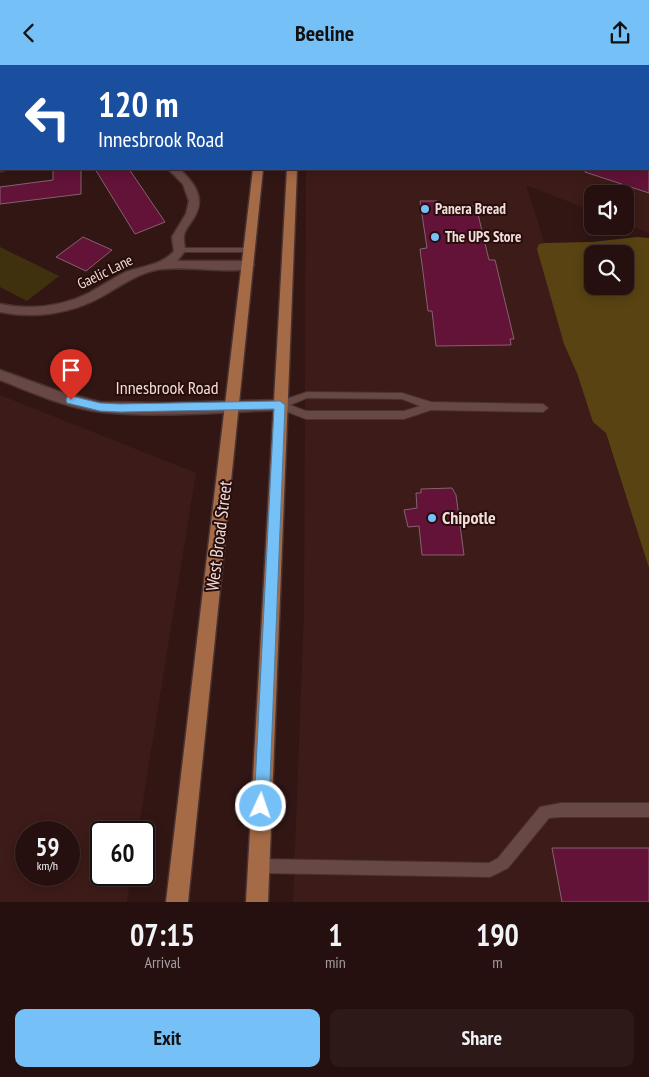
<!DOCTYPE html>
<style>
body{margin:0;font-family:"PT Sans Narrow",sans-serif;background:#2d1918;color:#f1f3f6;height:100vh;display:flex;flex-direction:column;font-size:19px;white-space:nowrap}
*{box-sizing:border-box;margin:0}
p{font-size:16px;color:#a39d9e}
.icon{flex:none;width:28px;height:28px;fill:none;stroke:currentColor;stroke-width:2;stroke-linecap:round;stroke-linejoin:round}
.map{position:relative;height:837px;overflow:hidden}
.panel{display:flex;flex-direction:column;background:#25100f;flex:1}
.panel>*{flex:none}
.banner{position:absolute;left:0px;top:0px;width:650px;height:105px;box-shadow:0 2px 12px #0003,0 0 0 1px #42302f;background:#1a4fa0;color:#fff;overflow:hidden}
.controls{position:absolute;left:584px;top:120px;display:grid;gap:10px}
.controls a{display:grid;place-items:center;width:50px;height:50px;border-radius:10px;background:#25100f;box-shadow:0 2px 12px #0003,0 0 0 1px #42302f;font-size:25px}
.speed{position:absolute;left:15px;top:756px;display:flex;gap:10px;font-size:25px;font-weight:700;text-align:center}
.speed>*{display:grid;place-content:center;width:65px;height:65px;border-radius:50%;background:#25100f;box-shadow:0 2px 12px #0003,0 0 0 1px #42302f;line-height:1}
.speed small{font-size:12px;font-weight:400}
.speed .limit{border:2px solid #111;border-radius:8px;background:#fff;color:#111}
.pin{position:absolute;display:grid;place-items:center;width:42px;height:42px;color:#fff;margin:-51px -21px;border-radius:50% 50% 50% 0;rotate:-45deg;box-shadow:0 0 5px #0007}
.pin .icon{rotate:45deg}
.me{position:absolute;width:55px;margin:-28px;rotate:3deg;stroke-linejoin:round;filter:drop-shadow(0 0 4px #0008)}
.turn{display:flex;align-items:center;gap:18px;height:105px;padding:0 15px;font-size:22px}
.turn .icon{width:65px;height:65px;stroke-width:2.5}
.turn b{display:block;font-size:35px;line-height:42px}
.eta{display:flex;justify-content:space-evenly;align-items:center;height:85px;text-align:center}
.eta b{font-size:30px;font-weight:700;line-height:35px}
.primary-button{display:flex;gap:10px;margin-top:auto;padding:10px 15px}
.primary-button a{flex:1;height:58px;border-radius:10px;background:#75c0f6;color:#111;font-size:20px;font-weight:700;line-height:58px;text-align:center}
.primary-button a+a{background:#2d1918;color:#f1f3f6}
header{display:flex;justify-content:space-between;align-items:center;height:65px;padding:0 15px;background:#75c0f6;color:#111;font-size:22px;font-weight:700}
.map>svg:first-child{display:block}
</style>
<header><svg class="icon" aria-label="back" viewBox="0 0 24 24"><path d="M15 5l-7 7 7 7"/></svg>Beeline<svg class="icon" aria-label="share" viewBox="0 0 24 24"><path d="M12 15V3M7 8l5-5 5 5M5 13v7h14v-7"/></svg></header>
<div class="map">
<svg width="649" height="837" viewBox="0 0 649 837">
<rect width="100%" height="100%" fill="#311614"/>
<path fill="#3d1b18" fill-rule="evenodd" d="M314 0H513L518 1H313Z
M649 24V168L625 159V129H592V146L526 120 649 503V837H293L304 544 306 104H649Z
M0 330 196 408 138 767 101 768V810H131L127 837H0ZM26 768H69V810H26Z"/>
<path fill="#40310e" d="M0 182 59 211 27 236 0 222Z"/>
<path fill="#594312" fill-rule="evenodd" d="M637 172 649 173V503L606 368 593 357 577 308 564 279 537 184 539 179 545 178 592 177ZM592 189H625V221H592Z"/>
<path fill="#631238" stroke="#84636e" d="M53 104H81V129L0 139V122L53 115Z
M95 104H129L165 157 135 169Z
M585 104H649V128L585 107Z
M420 136H437L438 141H476L489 195H495L514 274H510L511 280 436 281 432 246H428L420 184 427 183Z
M83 172 112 185 86 206 56 192Z
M452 423 456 430 464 490H422L419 461 408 462 404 445 417 443 416 428H421V424Z
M552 783H649V837H562Z"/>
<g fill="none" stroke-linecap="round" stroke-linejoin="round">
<defs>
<path id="service" d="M172 0H182L183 1H173Z
M177 183H250L254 185 250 187H177Z
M307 327 402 328 431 337 543 339 548 343 543 347 431 345 404 354H306L277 343 275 340 277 337ZM307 333 402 334 420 341 404 346H306L290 340Z
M561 738H649V752H561L549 753 508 803 490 812 259 808 254 806 252 801 254 796 259 794 489 798 498 793 540 742Z"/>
<path id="minor" d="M0 100 1 104H5V105L0 106Z
M168 104H179C192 115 205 131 196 149 193 156 186 162 184 170 183 175 185 180 185 186L177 196H248L252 197 254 200 252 203C229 209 189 201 163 204 140 206 121 221 101 232 70 249 34 254 0 247V239C30 245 61 242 89 228 102 221 113 213 126 207 142 201 163 200 174 186L172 172 186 149 189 136 183 119Z
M0 305 58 326 100 337 162 338 280 335 285 336 287 340 285 344 280 345C221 347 160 353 101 347 68 344 31 327 0 315Z"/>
<path id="tertiary" d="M563 0H578L579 1H564Z"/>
<path id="primary" d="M266 0H274V1H266Z
M294 0H302V1H294Z
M253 104H263L188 837H166Z
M287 104H297L268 837H246Z"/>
</defs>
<use href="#service" stroke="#483232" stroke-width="2"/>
<use href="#minor" stroke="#483232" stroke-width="3"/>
<use href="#tertiary" stroke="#483232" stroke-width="3"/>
<use href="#primary" stroke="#483232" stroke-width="3"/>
<use href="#service" fill="#684845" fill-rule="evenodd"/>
<use href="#minor" fill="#684845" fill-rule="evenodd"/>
<use href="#tertiary" fill="#684845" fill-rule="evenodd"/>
<use href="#primary" fill="#a56a46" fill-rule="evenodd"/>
</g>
<path fill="#75c0f6" stroke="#4c7da0" d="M71 331 100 338 120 339 280 336 285 340 269 741 267 746 261 748 256 746 254 741 274 344 120 347 100 346 67 338 66 335 67 332Z"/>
<g fill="#75c0f6" stroke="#270d0b" stroke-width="2">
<circle cx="425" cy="144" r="5"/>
<circle cx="435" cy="172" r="5"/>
<circle cx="432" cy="453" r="5"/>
</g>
<g text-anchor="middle" stroke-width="4" stroke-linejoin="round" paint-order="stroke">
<g font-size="15" font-weight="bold" fill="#f1ddda" stroke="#270d0b" text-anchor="start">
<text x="435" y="149">Panera Bread</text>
<text x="445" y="177">The UPS Store</text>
</g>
<g font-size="15" fill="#f1ddda" stroke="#270d0b">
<text transform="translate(105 207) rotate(-26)" y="5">Gaelic Lane</text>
</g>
<g font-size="18" fill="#f1ddda" stroke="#270d0b">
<text x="167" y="329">Innesbrook Road</text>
<text transform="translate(219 471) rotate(-83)" y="6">West Broad Street</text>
</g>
<g font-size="18" font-weight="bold" fill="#f1ddda" stroke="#270d0b" text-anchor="start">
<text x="442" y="459">Chipotle</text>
</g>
</g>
</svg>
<div class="controls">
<a><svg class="icon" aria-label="sound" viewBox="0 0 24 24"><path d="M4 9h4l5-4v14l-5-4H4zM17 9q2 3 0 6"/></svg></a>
<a><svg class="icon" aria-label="search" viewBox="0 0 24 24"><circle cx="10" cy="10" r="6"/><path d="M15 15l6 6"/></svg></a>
</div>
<div class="speed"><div>59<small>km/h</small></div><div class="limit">60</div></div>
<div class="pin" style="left:71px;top:335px;background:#d93025"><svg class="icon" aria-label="arrive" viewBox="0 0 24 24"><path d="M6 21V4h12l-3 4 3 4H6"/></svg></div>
<svg class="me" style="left:261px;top:741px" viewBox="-20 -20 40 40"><circle r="17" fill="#75c0f6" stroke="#fff" stroke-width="3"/><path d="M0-11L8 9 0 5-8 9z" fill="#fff"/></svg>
<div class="banner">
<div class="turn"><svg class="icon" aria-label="left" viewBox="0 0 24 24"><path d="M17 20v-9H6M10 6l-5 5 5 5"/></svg><div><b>120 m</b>Innesbrook Road</div></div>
</div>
</div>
<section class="panel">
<div class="eta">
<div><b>07:15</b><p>Arrival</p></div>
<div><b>1</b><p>min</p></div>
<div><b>190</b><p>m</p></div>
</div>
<div class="primary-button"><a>Exit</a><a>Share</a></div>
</section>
